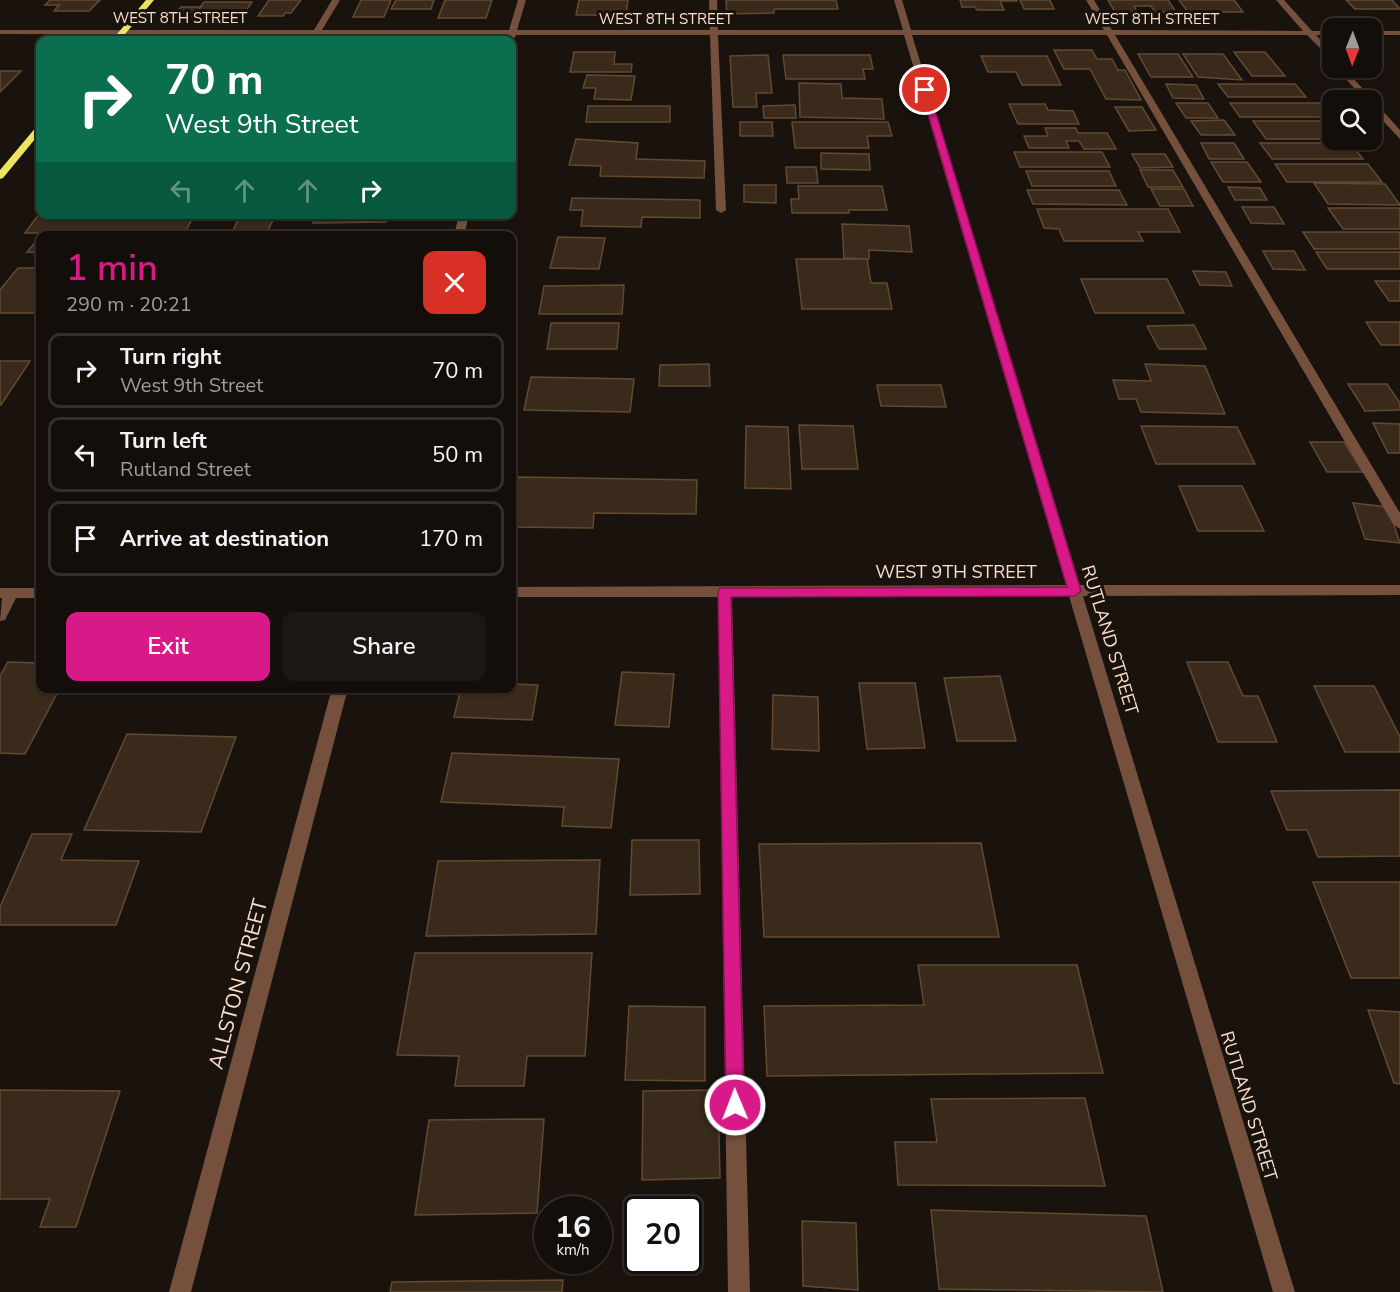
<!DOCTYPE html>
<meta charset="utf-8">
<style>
body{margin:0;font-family:"Nunito Sans",sans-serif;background:#1d1713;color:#f1f3f6;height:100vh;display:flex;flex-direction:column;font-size:22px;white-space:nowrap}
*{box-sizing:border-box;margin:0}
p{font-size:20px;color:#9d9c9c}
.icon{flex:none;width:33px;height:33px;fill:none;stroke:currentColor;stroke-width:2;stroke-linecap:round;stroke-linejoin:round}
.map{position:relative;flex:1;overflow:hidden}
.side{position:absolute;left:36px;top:231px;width:480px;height:462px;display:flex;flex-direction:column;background:#140e0a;border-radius:12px;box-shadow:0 2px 4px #0004,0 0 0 2px #332e2b}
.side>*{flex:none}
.banner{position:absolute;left:36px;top:36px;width:480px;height:183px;border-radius:12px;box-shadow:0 2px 4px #0004,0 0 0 2px #332e2b;background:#0b6e4f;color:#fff;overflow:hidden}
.needle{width:39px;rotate:181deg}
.buttons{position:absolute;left:1322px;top:18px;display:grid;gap:12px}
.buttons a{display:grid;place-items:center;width:60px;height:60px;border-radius:12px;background:#140e0a;box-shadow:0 2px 4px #0004,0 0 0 2px #332e2b;font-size:30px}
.speed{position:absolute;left:534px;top:1196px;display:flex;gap:12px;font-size:30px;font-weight:700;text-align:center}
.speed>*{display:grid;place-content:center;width:78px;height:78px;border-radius:50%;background:#140e0a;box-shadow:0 2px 4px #0004,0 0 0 2px #332e2b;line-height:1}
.speed small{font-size:15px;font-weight:400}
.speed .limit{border:3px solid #111;border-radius:9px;background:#fff;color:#111}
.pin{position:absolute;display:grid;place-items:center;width:51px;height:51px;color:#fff;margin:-26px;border:3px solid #fff;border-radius:50%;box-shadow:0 2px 6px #0007}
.me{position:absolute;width:66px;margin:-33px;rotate:359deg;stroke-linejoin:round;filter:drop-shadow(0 0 4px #0008)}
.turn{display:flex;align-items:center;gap:21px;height:126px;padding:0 30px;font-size:27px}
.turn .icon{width:78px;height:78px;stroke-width:2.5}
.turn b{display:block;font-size:42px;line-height:51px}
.lanes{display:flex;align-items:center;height:57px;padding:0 30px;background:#0003;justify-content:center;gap:30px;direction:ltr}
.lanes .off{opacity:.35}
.round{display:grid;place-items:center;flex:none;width:63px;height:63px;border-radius:12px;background:#1d1713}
.headline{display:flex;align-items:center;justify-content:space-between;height:102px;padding:0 30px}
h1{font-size:36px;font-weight:600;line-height:45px;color:#d71a88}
.cta{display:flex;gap:12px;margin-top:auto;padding:12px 30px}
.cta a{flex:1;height:69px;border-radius:12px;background:#d71a88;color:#fff;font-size:24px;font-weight:600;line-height:69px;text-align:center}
.cta a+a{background:#1d1713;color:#f1f3f6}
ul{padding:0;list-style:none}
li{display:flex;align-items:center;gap:18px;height:75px;margin:0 12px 9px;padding:0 18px;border:3px solid #332e2b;border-radius:12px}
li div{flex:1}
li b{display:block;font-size:22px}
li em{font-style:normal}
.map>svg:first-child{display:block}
</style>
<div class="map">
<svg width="1400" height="1292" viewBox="0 0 1400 1292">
<rect width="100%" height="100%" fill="#1a130d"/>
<path fill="#392a1b" stroke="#624a30" stroke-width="1.5" d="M50 0H100L89 11H54L59 5H45Z
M269 0H301L291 13H285L283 16H258Z
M361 0H391L384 17H353Z
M396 0H434L431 9H391Z
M445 0H492L486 18H438Z
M579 0H628L626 15H576Z
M726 0H836L838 9H774V13L727 14Z
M960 0H1017V1H1000L1004 10H977L975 7H962Z
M1020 0H1050L1054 9H1024Z
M1108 0H1168L1176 12H1155L1151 6H1134L1137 12H1115Z
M1179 0H1234L1243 12H1188Z
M1346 0H1392L1400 9H1355Z
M204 2H252L243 15 193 17Z
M181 7H201L193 17H172Z
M1054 50H1092L1097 59H1112L1118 70H1125L1141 100 1106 99 1090 69H1064Z
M574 52H615L614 64H632L631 72H570Z
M1234 52H1265L1285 76H1252Z
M1138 54H1178L1193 77H1151Z
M1183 54H1223L1242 80 1198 77Z
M768 55 772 93H756L757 107H733L730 56Z
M783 55H870L873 69H863L865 79H786Z
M981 56H1047L1061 85H1022L1016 72H988Z
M0 71H21L0 92Z
M587 75 635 76 631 100 594 99 596 88H583Z
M799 83 841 84 842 98 882 99 884 119 800 117Z
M1166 84 1196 85 1204 99 1173 98Z
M1218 84H1295L1306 97H1228Z
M1176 103H1208L1218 118H1186Z
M1230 103H1319L1330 117H1240Z
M1009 104H1045L1048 110 1073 111 1079 124H1018Z
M795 105 796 118H764L763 106Z
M588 106H670V122H586Z
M1115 107H1142L1156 130 1129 131Z
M1224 120 1235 135H1201L1191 121Z
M1253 121H1322L1332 134V139H1266Z
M740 122H772L773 136H740Z
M792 122H888L892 136H867L869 148H795Z
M1045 128H1076L1078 133H1107L1116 149H1084L1079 141H1066L1069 148H1029L1024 136H1048Z
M576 139 638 143 636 159 705 161 704 178 600 176 601 166 569 165Z
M1201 143H1234L1244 159H1209Z
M1260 143H1350L1363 159H1272Z
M1014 152H1102L1110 167H1020Z
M821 153 869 154 870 170 821 169Z
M1132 154H1165L1173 167 1140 168Z
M1211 162H1247L1261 182H1223Z
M1275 164H1368L1382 182H1287Z
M786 167H816L818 183H787Z
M1140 170H1173L1183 187H1148Z
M1026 171H1109L1116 186H1032Z
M1314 183 1385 184 1400 205 1328 204Z
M744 185H776V203L744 202Z
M798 186H882L887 210H849V213H792L791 199H799Z
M1228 187 1260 188 1267 200H1235Z
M1151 189H1184L1193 206H1160Z
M1027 190H1119L1127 205 1033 204Z
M572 198 700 200V218L642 217 641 227 581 226 583 210H570Z
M1242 207H1274L1284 224 1251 223Z
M1328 208H1400V229H1343Z
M1037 209H1168L1180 232H1138L1143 241H1064L1059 229 1044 228Z
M39 214H170L194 216 185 232H159L157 236H40V253L27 252 43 233H25Z
M241 214H276L268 230H233Z
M317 214H388L386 222 313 223Z
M842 224 909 226 912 252 869 250V259L844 258Z
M1303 232H1400V249H1314Z
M287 234H375L374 236Z
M558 237 605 238 599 269 550 268Z
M1263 251H1294L1305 270 1273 269Z
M1316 252H1400V269H1327Z
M796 259H867L871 283H887L892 309H802Z
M18 268H40V313H0V290Z
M1193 271 1226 272 1232 286 1200 285Z
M1081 279H1167L1184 313H1095Z
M1375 281H1400V301H1389Z
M624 285 622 314H539L544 286Z
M1366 322H1400V345H1381Z
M551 323H619L617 349H547Z
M1194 325 1206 349H1159L1147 326Z
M0 361H30L1 405H0Z
M709 364 710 386H659L660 365Z
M1145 364 1205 366 1225 414 1141 412 1136 399H1119L1113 380 1151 381Z
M531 377 634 379 630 412 524 410Z
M1348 384H1387L1400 403V410L1365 411Z
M877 385H941L946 407 881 406Z
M1373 423 1400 424V453H1388Z
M799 425 853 426 858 469H802Z
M746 426 788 427 791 489 745 488Z
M1141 426 1237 427 1255 464H1156Z
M1310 442H1344L1363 472H1327Z
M518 477 697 480 696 514 594 513 593 528 512 527V511Z
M1179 486H1242L1264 531H1198Z
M1353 503 1388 507 1400 543 1365 539Z
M8 662 40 663V688H60L25 754 0 753V676Z
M1187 662H1228L1243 696H1258L1277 742H1218Z
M622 672 674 674 669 727 615 725Z
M1000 676 1016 741H957L944 678Z
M859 683H915L925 748 867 749Z
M512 684 538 685 532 720 454 717 461 688H512Z
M1314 686H1374L1400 737V752H1345Z
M773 695 818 697 819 751 772 749Z
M127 734 236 737 201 832 84 830Z
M452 753 619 759 611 828 562 826 564 807 441 802Z
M1400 790V856L1318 857 1307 830H1287L1271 791Z
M32 834H72L61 860 139 861 116 925H0V907Z
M632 840H699L700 894 630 895Z
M981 843 999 937H764L759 844Z
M600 860 596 934 426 936 438 861Z
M1313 882H1400V978H1351Z
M415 953H592L585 1056H527L524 1086H455L459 1056 397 1055Z
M918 965H1077L1103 1073 767 1076 764 1006 924 1005Z
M629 1006 705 1007V1081L625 1080Z
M1368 1010 1400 1012V1084L1394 1083Z
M0 1090 120 1091 76 1227H40L50 1199H0Z
M718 1090 720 1178 642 1180 643 1091Z
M1085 1098 1105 1186 898 1185 895 1142H937L931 1099Z
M544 1119 537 1213 415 1215 429 1120Z
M931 1210 1146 1216 1163 1292 939 1289Z
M802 1221 856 1223 858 1290 803 1286Z
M563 1280 562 1292H390L392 1282Z"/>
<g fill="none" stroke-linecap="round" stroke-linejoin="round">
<path fill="#74503d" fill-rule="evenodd" d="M332 0H340L322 30H509L518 0H526L517 30H710L709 0H717L718 30H903L894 0H902L911 30H1104L1086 0H1094L1112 30 1303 31 1276 0H1284L1312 31H1332V35H1316L1332 53V60L1307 35H1115L1400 513V529L1393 524 1107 35H912L1080 585H1400V595L1083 596 1295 1292H1273L1069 596 732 597 750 1292H728L718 597H512V587L1066 585 904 35H718L726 210 721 213 716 210 710 35H516L512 42 506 40 508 35 0 34V30H314Z
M1371 31H1400V35H1371Z
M1336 68H1344L1400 130V139L1371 108V100H1365Z
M459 214H469L464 236H454Z
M0 588H40V598H16L5 620 0 621 2 598H0Z
M332 688H348L191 1292H169Z"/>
<path fill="#ece460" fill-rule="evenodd" d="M146 0H154L120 40H112Z
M40 125V133L3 178 0 179V170L37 126Z"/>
</g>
<path fill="#d71a88" stroke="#8c1158" stroke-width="1.5" d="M925 88 929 90 1081 591 1075 596 731 597 744 1105 742 1112 735 1114 728 1112 726 1105 718 592 720 588 1067 587 921 90Z"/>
<g text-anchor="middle" stroke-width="6" stroke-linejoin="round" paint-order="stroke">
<g font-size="15" fill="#f9dfcc" stroke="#1a130d">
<text x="180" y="23">WEST 8TH STREET</text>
<text x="666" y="24">WEST 8TH STREET</text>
<text x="1152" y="24">WEST 8TH STREET</text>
</g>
<g font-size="18" fill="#f9dfcc" stroke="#1a130d">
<text x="956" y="578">WEST 9TH STREET</text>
<text transform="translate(1110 640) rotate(73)" y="6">RUTLAND STREET</text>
<text transform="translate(1249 1106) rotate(73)" y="6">RUTLAND STREET</text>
</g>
<g font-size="21" fill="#f9dfcc" stroke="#1a130d">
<text transform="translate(238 984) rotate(-75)" y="7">ALLSTON STREET</text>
</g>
</g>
</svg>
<div class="buttons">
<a><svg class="needle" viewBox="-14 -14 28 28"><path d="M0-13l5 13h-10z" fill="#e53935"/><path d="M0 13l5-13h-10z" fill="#9d9c9c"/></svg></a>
<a><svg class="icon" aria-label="search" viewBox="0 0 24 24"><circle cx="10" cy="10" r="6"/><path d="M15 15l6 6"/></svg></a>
</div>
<div class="speed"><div>16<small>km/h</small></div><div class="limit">20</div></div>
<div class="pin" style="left:925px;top:90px;background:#d93025"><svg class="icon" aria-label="arrive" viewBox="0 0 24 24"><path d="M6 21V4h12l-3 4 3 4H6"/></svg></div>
<svg class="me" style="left:735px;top:1105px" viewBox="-20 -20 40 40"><circle r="17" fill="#d71a88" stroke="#fff" stroke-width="3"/><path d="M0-11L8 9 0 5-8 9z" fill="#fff"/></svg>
<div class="banner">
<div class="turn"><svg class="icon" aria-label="right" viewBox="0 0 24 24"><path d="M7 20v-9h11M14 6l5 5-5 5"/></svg><div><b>70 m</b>West 9th Street</div></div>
<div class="lanes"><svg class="icon off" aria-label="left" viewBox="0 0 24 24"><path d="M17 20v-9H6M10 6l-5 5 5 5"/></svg><svg class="icon off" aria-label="ahead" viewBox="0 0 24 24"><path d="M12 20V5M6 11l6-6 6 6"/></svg><svg class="icon off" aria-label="ahead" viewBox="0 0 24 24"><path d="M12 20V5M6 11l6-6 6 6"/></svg><svg class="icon" aria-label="right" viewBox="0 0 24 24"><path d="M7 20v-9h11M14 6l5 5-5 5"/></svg></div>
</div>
<section class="side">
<div class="headline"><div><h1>1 min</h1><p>290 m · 20:21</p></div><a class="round" style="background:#d93025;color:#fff"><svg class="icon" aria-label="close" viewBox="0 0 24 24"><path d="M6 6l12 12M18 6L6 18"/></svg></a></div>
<ul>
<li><svg class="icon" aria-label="right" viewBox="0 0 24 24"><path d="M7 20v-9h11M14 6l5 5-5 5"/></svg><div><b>Turn right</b><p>West 9th Street</p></div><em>70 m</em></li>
<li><svg class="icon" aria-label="left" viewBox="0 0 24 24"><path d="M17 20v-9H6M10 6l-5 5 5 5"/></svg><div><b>Turn left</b><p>Rutland Street</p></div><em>50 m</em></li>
<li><svg class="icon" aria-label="arrive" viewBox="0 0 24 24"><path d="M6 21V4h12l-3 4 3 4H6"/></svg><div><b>Arrive at destination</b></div><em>170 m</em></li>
</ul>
<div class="cta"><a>Exit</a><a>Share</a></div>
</section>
</div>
